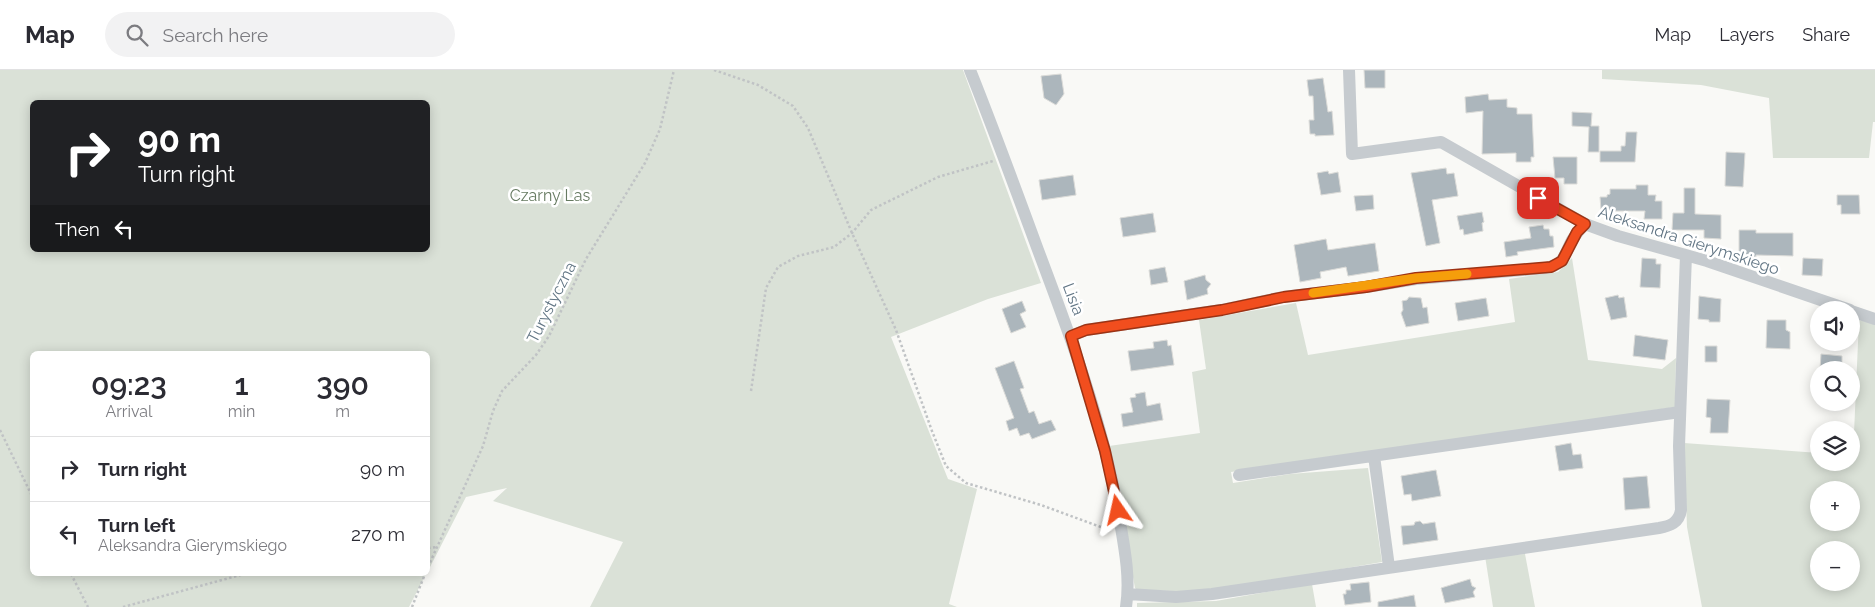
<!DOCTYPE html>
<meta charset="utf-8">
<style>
body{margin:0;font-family:Raleway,sans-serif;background:#f2f2f3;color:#2b2b33;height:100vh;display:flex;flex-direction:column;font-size:19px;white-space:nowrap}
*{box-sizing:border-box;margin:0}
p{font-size:16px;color:#7c7c81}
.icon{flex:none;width:28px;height:28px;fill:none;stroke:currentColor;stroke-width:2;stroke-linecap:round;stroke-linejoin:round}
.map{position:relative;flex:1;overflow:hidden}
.panel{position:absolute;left:30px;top:281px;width:400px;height:225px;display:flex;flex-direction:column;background:#fff;border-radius:8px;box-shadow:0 2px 12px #0003}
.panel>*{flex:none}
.guide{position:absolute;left:30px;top:30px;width:400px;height:152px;border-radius:8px;box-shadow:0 2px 12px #0003;background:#202124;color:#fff;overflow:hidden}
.buttons{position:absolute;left:1810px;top:231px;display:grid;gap:10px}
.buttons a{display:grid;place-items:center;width:50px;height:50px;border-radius:50%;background:#fff;box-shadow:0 2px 12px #0003;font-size:25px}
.pin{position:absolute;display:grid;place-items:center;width:42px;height:42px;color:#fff;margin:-21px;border-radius:10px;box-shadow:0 2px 8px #0006}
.me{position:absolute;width:55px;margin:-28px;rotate:349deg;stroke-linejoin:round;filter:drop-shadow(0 0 4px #0008)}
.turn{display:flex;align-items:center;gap:18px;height:105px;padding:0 25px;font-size:22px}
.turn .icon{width:65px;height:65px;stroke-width:2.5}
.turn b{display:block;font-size:35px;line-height:42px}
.then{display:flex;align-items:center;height:48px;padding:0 25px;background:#0003;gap:10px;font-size:19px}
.eta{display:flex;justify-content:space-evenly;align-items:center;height:85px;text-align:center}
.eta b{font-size:30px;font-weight:600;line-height:35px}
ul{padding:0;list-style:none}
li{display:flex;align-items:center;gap:15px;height:65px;padding:0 25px;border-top:1px solid #e1e1e2}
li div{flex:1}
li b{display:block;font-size:19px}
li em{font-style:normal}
header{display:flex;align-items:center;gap:30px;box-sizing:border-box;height:70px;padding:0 25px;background:#fff;border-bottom:1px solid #e1e1e2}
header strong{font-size:24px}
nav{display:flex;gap:28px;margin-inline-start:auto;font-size:18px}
.search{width:350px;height:45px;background:#f2f2f3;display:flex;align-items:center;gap:12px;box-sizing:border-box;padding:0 18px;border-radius:28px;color:#7c7c81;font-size:19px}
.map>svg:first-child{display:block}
</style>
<header>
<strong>Map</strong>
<div class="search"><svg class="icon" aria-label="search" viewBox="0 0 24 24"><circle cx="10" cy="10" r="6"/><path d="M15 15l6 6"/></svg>Search here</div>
<nav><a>Map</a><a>Layers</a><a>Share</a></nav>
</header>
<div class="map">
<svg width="1875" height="537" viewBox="0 0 1875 537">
<rect width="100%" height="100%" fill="#f9f9f6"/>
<path fill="#dae1d7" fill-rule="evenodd" d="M0 0H963L1041 213 988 229 891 267 948 409 977 419 949 534 957 537H590L623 472 493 431 507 418 466 427 428 501V284H32V504H426L409 537H0ZM32 32H428V180H32Z
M1602 0H1875V52H1873L1869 88H1773L1769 28 1701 15 1602 9Z
M1572 188 1588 290 1662 299 1676 288 1675 337 1466 369 1231 402 1233 413 1290 404 1368 398 1382 492 1208 522 1137 520 1135 518 1109 376 1200 363 1192 302 1206 299 1199 250 1296 233 1308 285 1515 252 1509 209 1558 202Z
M1859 250 1875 254V537H1702L1687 457 1684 373 1819 383V392H1851V386H1853ZM1819 420H1851V452H1819ZM1819 480H1851V512H1819Z
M1525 484 1535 537H1493L1485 486Z
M1312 514 1316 537H1137V533L1216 531Z"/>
<path fill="#acb6bc" stroke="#dbdbd8" d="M1364 0H1385V18H1365Z
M1061 4 1064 24 1056 35 1044 28 1041 6Z
M1323 8 1328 42 1332 41 1334 65 1315 66V64H1310L1309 50H1314L1313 26H1309L1307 10Z
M1488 24 1489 30 1507 29V37L1517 38V44H1532L1534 87H1531V92H1516V83L1482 84 1483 41 1466 43 1465 27Z
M1572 42 1592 43 1591 56H1599V82H1588L1589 57 1572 56Z
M1626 62H1637L1635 92H1600V81H1621V76H1625Z
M1726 82 1745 83 1743 117 1725 116Z
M1553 87H1577V114H1564V108H1555Z
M1446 98 1447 104 1454 103 1458 126 1432 130 1440 173 1426 176 1411 103Z
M1328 101 1329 104 1338 102 1341 122 1321 125 1317 103Z
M1073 105 1076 125 1042 130 1039 110Z
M1636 115H1648V125H1656L1655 131H1662V149H1644L1645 141H1607V140H1601L1600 127H1607V125L1610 124V119H1636Z
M1684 118H1695V144L1721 145V169L1704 168V160H1672L1673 143H1684Z
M1373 125 1374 139 1356 141 1354 126Z
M1837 125H1859L1860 144H1841V135H1837Z
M1482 142 1484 152 1482 153 1483 161 1464 165 1463 159 1460 160 1457 146Z
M1153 143 1156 162 1123 167 1120 148Z
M1543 155 1544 159H1549L1550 166H1553L1554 177 1517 182 1518 185 1506 187 1504 172 1531 168 1529 157Z
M1739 160H1756V163H1793V186L1756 185V187H1739Z
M1326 169 1328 180 1375 173 1379 201 1348 206 1346 197 1320 202 1321 208 1300 212 1294 175Z
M1642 188 1656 189V194H1661L1660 218 1640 217Z
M1803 188 1823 189 1822 206 1802 205Z
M1165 197 1168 212 1151 215 1149 200Z
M1205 205 1206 210 1211 214 1207 219 1208 224 1187 230 1184 211Z
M1618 225 1619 228 1624 227 1627 247 1611 250 1605 228Z
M1699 226 1721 229 1720 252H1709V250L1698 249Z
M1409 227 1421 228 1423 238 1427 237 1429 253 1406 257 1401 243 1403 240 1402 231 1407 230Z
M1486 228 1489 246 1458 251 1455 233Z
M1022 231 1026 241 1020 244 1026 257 1011 263 1002 239Z
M1767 250H1786V260L1790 262V279L1766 278Z
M1635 265 1668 270 1665 290 1633 286Z
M1167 270 1168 276 1171 275 1174 295 1131 301 1128 281 1154 278 1153 272Z
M1705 276H1717V292H1705Z
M1821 284 1842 286V300H1820Z
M1014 291 1024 318 1020 319 1029 343 1034 341 1039 354 1051 350 1056 360 1032 369 1029 363 1020 366 1017 358 1009 361 1006 351 1014 348 995 298Z
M1145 322 1147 336 1160 333 1163 350 1123 357 1121 344 1133 342 1130 328 1136 327 1135 324Z
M1707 329 1730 330 1728 363H1710L1711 348 1706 347Z
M1571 373 1573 385 1581 384 1583 398 1559 401 1555 376Z
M1436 400 1441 426 1412 431 1411 424 1404 425 1401 406Z
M1647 406 1650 438 1625 440 1623 408Z
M1420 451 1423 454 1435 452 1438 470 1403 475 1401 456 1414 455 1415 452Z
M1470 509 1472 516 1476 518 1473 522 1475 527 1445 533 1441 518Z
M1369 512 1371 532 1345 535 1343 524H1346V520H1351L1350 514Z
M1414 525 1416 537H1378V532Z"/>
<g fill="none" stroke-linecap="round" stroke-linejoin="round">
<path stroke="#c0c3c5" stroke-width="2.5" stroke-dasharray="2.5 2.5" stroke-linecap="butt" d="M714 0 758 15 793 36 808 58 852 163 896 260 932 361 946 396 966 413 1041 435 1109 460
M751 321 766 218 778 197 798 186 834 177 852 163 871 140 938 107 993 91
M0 360 32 426
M428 478 438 477
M428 497 483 376 493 341 502 321 536 285 549 266 586 189 645 93 660 59 674 0
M71 504 88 537
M123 537 244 504
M412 537 425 504"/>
<path stroke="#c6cbcf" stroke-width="12" d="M970 0C994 60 1016 120 1038 180 1070 265 1102 350 1118 440 1123 471 1131 505 1126 537
M1349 0 1352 84 1441 72 1585 154 1618 166 1707 191 1850 240
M1851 241 1875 249
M1071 266 1086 260 1221 240 1283 227 1366 217 1416 209 1546 198C1565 194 1564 185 1572 170 1576 164 1580 159 1585 154
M1374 386 1389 497
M1239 405 1680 342
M1128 524 1176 527 1212 524 1659 458C1670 456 1679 453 1681 440L1679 376 1686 185"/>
</g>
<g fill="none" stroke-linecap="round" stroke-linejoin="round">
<defs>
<path id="route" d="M1118 440 1105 381 1071 266 1086 260 1222 240 1284 227 1366 217 1416 208 1551 197 1562 191 1577 162 1585 154 1538 128"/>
</defs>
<use href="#route" stroke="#9d3314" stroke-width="12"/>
<use href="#route" stroke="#f14e1e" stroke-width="9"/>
<path stroke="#f59e0b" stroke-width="9" d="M1313 223 1416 208 1467 204"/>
</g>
<g text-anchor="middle" stroke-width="5" stroke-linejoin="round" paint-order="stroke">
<g font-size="16" fill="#667a61" stroke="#fff">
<text x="550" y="131">Czarny Las</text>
</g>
<g font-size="16" fill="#617584" stroke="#fff">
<text transform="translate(1689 170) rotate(18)" y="6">Aleksandra Gierymskiego</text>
<text transform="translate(1074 229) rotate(69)" y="6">Lisia</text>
<text transform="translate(551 232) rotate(-63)" y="6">Turystyczna</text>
</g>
</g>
</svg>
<div class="buttons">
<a><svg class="icon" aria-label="sound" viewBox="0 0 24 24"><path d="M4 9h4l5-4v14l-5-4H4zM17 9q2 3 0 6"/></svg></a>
<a><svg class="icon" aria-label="search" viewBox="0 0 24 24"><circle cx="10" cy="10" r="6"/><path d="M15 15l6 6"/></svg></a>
<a><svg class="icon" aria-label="layers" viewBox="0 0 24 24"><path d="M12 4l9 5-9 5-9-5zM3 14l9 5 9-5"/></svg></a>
<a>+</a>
<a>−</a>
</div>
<div class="pin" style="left:1538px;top:128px;background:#d93025"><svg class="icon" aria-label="arrive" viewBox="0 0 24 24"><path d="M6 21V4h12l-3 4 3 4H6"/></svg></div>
<svg class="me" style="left:1118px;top:440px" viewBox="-20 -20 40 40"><path d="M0-17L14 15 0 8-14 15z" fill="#f14e1e" stroke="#fff" stroke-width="4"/></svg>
<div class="guide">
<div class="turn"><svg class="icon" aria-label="right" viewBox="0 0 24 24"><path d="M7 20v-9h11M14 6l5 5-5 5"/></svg><div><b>90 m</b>Turn right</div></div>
<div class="then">Then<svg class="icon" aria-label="left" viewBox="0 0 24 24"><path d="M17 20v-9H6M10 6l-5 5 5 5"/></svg></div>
</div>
<section class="panel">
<div class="eta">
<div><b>09:23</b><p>Arrival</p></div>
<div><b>1</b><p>min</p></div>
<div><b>390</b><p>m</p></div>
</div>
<ul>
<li><svg class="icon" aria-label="right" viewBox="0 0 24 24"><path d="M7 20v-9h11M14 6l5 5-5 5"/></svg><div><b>Turn right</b></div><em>90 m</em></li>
<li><svg class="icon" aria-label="left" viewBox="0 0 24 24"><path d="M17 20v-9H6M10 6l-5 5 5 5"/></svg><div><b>Turn left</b><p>Aleksandra Gierymskiego</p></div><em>270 m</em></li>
</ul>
</section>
</div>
